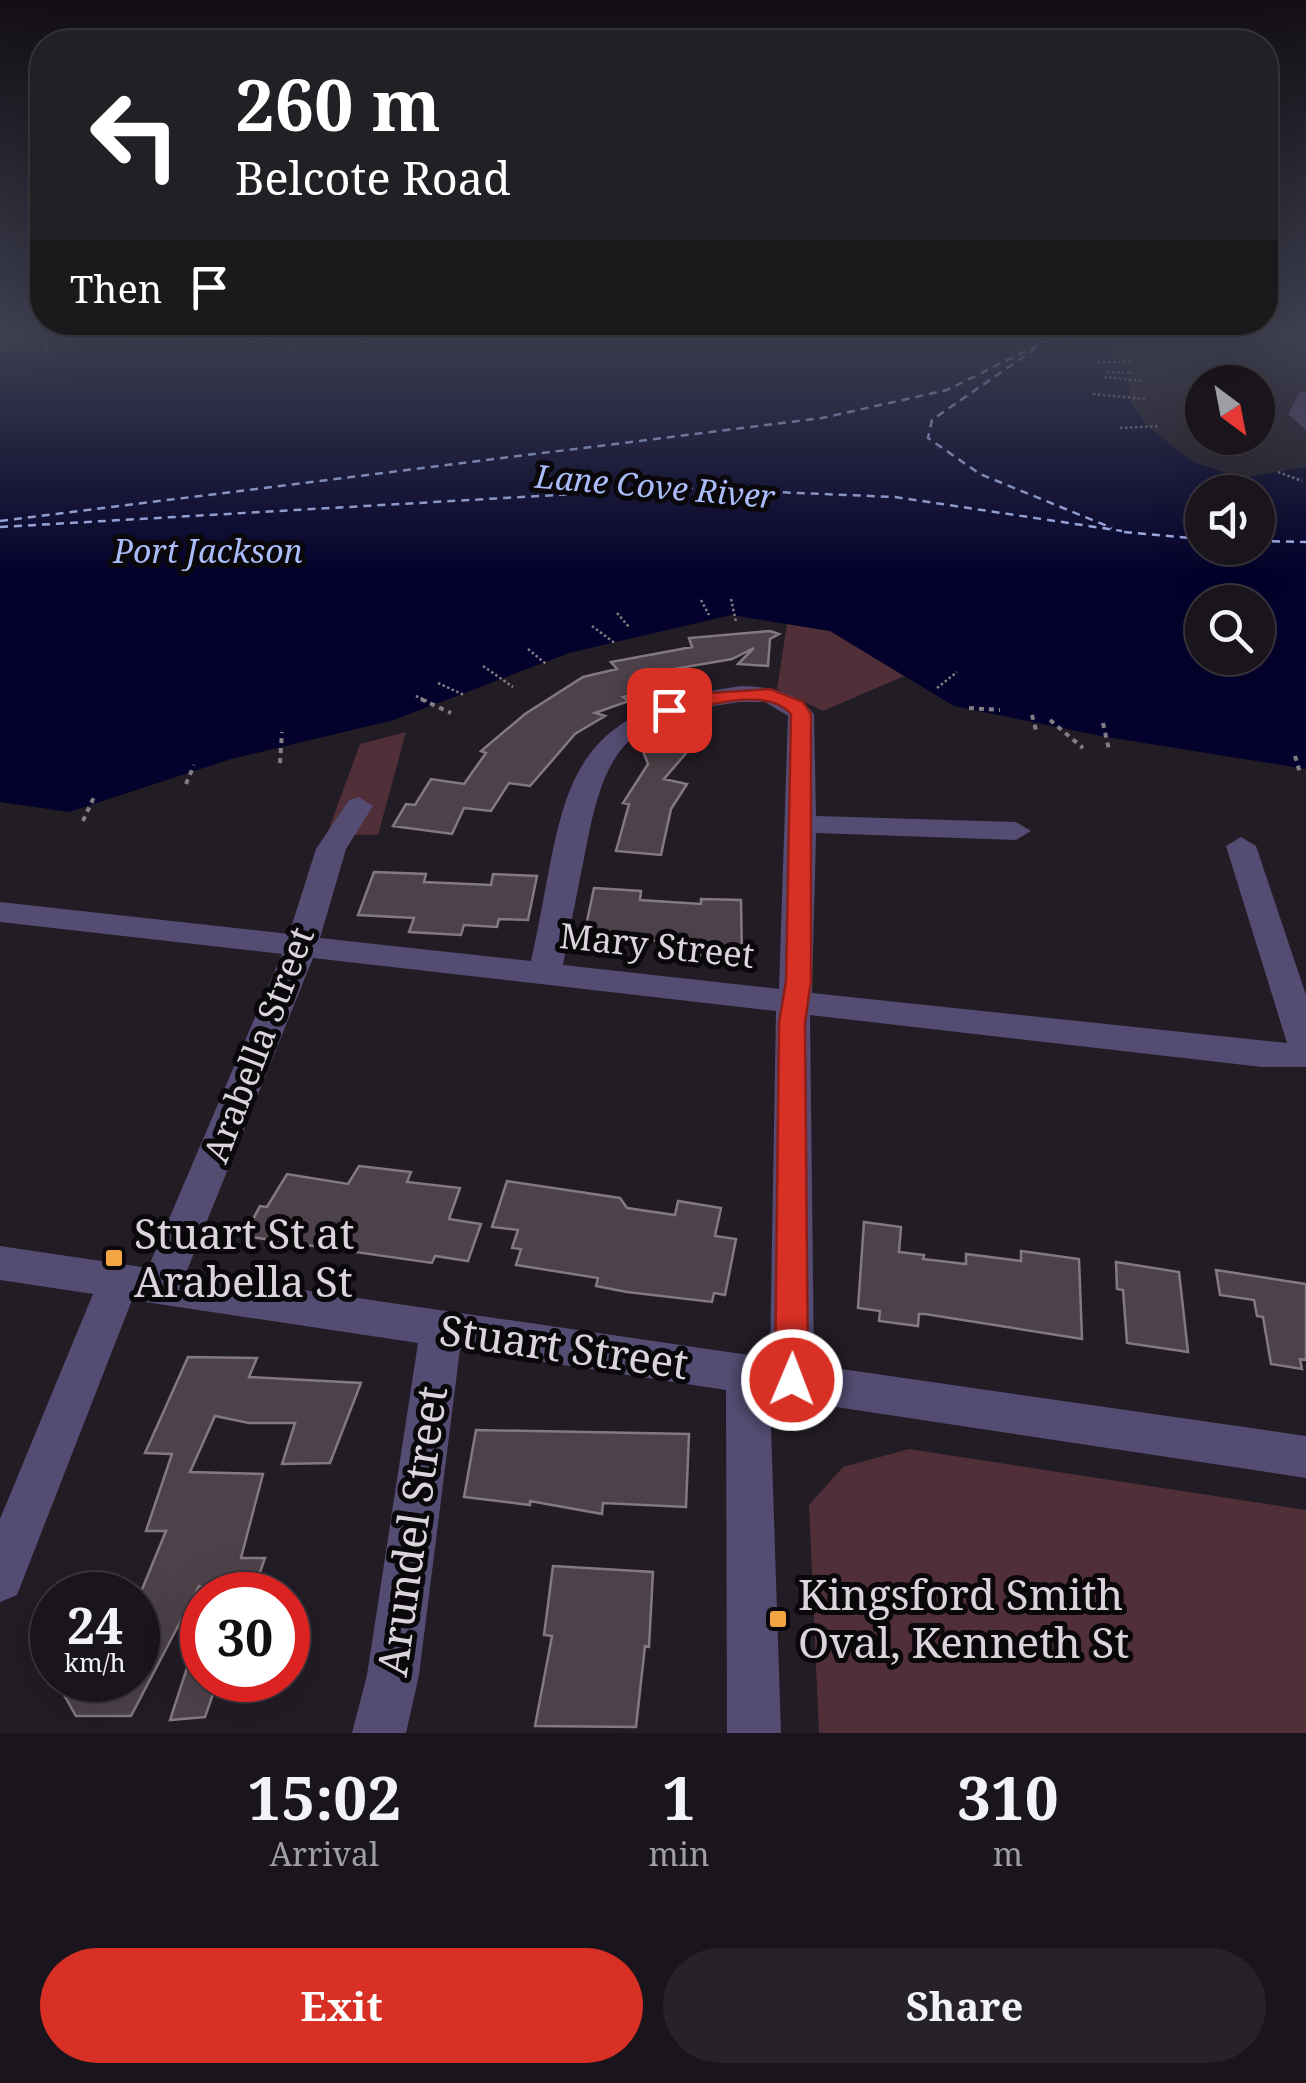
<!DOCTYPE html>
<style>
body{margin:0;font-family:"Noto Serif",serif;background:#272229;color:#f1f3f6;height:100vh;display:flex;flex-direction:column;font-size:38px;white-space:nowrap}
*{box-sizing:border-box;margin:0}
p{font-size:32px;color:#9f9fa3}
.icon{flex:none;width:55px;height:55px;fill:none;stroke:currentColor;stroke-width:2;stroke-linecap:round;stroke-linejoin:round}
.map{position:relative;height:1733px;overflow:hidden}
.drawer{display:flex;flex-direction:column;background:#1a151c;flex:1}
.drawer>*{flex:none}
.top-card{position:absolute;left:30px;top:30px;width:1248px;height:305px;border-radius:40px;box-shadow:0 10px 40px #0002,0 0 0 2px #38343b;background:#202124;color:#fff;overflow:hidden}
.needle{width:65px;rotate:148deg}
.tools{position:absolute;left:1185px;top:365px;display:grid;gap:20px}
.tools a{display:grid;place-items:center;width:90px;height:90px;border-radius:50%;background:#1a151c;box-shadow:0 10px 40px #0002,0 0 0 2px #38343b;font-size:50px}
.speed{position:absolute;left:30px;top:1572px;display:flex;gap:20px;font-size:50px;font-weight:700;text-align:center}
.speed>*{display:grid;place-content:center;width:130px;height:130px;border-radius:50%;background:#1a151c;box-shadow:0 10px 40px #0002,0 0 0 2px #38343b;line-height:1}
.speed small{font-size:25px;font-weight:400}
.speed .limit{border:15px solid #d22;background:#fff;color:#111}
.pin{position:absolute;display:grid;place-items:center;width:85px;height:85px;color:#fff;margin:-42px;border-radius:20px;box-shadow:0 5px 15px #0006}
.me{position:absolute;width:110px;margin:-55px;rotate:1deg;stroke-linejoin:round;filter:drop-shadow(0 0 8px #0008)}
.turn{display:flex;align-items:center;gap:35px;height:210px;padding:0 40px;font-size:45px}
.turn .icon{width:130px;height:130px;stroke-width:2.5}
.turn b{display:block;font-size:70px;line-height:85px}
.then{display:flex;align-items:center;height:95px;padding:0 40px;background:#0003;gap:20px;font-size:38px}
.eta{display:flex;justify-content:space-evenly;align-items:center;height:170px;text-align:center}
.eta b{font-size:60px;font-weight:700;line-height:70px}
.action{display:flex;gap:20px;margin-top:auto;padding:20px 40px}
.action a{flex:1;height:115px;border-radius:60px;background:#d93025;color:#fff;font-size:40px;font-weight:700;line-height:115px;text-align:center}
.action a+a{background:#272229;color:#f1f3f6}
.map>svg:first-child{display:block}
</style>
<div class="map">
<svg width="1306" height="1733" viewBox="0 0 1306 1733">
<rect width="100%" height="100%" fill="#221c25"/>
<path fill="#512f39" d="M787 624 830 631 904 676 823 711 777 689Z
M406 732 378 835 327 834 360 744Z
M909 1449 1306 1510V1733H819L809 1505 843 1467Z"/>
<path fill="#04022c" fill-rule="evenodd" d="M453 331H1139L1147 335 1123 339 1112 356 1127 366 1130 400 1148 427 1195 463 1243 478 1306 467V769L1101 736 954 706 830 631 731 615 569 653 394 720 231 759 69 812 0 802V351L140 341 350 344ZM1202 492H1258V548H1202ZM1202 602H1258V658H1202Z"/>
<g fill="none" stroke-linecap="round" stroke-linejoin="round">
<path stroke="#abbcfa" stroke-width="2.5" stroke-dasharray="8 6" stroke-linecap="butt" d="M1036 348 932 420 928 438 980 474 1112 528
M0 521 822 418 947 390 1046 341
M0 527 678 488 895 497 1122 531
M1124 532 1202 539
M1258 541 1306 542"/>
</g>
<path fill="#4d4249" stroke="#857980" stroke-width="2.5" d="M770 631 779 634 770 639 768 666 738 664 754 648 732 659 656 672 665 681 631 690 635 694 623 697 629 701 595 713 605 716 575 734 530 786 509 783 491 811 464 808 452 834 393 826 406 804 415 805 431 779 464 784 486 753 481 751 525 714 583 677 617 669 611 662 692 647 689 638Z
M672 730 699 738 664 779 687 784 671 809 661 855 616 851 629 804 623 803 648 764 643 751Z
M374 872 426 874 424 882 491 885 493 874 537 876 528 920 499 919 497 927 464 925 461 935 409 932 414 918 358 915Z
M594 888 641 891 640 900 701 904V899L741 900 742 960 700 958 701 941 583 940Z
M359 1166 411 1172 407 1182 460 1188 449 1219 481 1224 468 1261 435 1256 432 1263 244 1236 260 1206 267 1207 287 1174 348 1184Z
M507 1181 620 1198 627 1208 675 1215 678 1201 721 1208 715 1236 736 1239 725 1295 714 1293 712 1302 627 1292 596 1286 598 1278 516 1265 521 1249 512 1248 518 1230 492 1227Z
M864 1222 901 1227 899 1252 924 1255 923 1259 966 1264V1254L1021 1261V1251L1079 1259 1082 1339 925 1314H919L918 1326 879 1321 880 1311 858 1308Z
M1116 1262 1179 1272 1188 1352 1127 1343 1123 1290 1117 1289Z
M1216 1270 1306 1284V1360L1300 1359 1302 1369 1271 1364 1263 1317 1257 1316 1254 1300 1220 1295Z
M188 1357 257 1358 249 1377 361 1383 330 1463 282 1464 295 1423H249L215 1416 190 1472 263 1474 241 1558H265L252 1595H219L199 1586 131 1716H76L64 1695 90 1680H138V1599L166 1531H146L172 1454 145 1453Z
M476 1430 689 1434 686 1507 603 1503 602 1514 530 1501V1505L464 1497Z
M553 1566 653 1572 649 1647 645 1646 636 1727 535 1726 552 1636 544 1635Z
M199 1631 202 1632V1680H218L205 1717 170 1720Z"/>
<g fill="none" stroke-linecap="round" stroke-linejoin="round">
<path stroke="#837e85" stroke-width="2.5" stroke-dasharray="2.5 2.5" stroke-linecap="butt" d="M1046 341 1103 331
M189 342V346
M254 342 275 335
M362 342 373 335 370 331
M45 345 48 356
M292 346 308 340
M1098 362H1133
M1107 372 1133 373
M1104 377 1141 381
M1093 394 1145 399
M1120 428 1159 426
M1278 472 1302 481
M731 599 736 622
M701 600 709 615
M617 613 629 627
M592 626 616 644
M528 649 546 664
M483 666 513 687
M438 683 464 695
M937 688 957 672
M416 696 427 701"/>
<path stroke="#837e85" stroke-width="4" stroke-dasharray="5 5" stroke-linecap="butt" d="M421 699 451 713
M969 708 1000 710
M1032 715 1037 734
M1050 720 1083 748
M1103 723 1109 750
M1295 756 1300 773
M280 763 282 732
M186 784 194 765
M83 821 94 797"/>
<path fill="#554c73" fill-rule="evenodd" d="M1306 391V430L1288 414 1300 392Z
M741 686C770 687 795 690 814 714L816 816 1016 822 1031 831 1016 840 816 833 812 993 1287 1043 1226 846 1241 837 1256 846 1306 995V1067H1262L810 1015 814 1365 1306 1436V1478L770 1397 781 1733H727L726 1390 460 1349 419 1675 406 1733H352L367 1675 418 1343 132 1300 17 1595 0 1602V1519L93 1294 0 1280V1246L148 1268 282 954 0 922V902L289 934 316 849 349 800 359 797 373 806 346 849 320 938 531 961C567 802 549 712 741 686ZM741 702H765L788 716 779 989 563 965C571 924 579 883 587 843 607 739 634 716 741 702ZM313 958 776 1011 770 1358 186 1273Z"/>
</g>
<linearGradient id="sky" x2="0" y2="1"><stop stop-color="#130f14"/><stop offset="0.58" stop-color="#3e4051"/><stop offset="1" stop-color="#3e4051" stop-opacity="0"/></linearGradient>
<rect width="1306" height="574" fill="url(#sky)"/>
<path fill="#d93025" stroke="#8d1f18" stroke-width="2.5" d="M770 689 803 702 811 714V981L805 1023 808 1380 803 1391 792 1395 780 1391 775 1380 779 1023 786 981 791 714C766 685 702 707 669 715L659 710 710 693Z"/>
<g fill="#f3a443" stroke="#0a080b" stroke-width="4">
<rect x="104" y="1248" width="20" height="20" rx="5"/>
<rect x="768" y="1609" width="20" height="20" rx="5"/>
</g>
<g text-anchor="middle" stroke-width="10" stroke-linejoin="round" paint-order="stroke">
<g font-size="32" font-style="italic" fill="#abbcfa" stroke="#0a080b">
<text transform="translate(655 487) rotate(5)" y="11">Lane Cove River</text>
<text x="208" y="563">Port Jackson</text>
</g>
<g font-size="35" fill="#dad5db" stroke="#0a080b">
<text transform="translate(657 946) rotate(6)" y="12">Mary Street</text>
<text transform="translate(259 1045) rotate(-69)" y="12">Arabella Street</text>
</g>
<g font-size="42" fill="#dad5db" stroke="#0a080b" text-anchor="start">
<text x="134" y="1249">Stuart St at<tspan x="134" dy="48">Arabella St</tspan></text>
<text x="798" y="1610">Kingsford Smith<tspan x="798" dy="48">Oval, Kenneth St</tspan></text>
</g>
<g font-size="42" fill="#dad5db" stroke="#0a080b">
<text transform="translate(564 1347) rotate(8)" y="15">Stuart Street</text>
<text transform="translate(412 1531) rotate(-82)" y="15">Arundel Street</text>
</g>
</g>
</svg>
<div class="tools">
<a><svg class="needle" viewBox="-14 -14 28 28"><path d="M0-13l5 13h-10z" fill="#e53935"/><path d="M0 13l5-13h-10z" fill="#9f9fa3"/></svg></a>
<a><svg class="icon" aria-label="sound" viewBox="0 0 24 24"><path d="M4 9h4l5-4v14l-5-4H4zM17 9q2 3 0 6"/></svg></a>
<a><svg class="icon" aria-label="search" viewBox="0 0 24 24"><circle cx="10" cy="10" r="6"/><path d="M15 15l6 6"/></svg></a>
</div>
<div class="speed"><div>24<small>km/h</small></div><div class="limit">30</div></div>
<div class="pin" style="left:669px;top:710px;background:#d93025"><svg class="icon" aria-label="arrive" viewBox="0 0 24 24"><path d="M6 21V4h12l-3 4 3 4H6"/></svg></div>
<svg class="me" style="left:792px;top:1380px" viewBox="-20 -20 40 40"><circle r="17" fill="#d93025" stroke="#fff" stroke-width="3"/><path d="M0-11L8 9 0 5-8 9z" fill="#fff"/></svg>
<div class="top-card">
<div class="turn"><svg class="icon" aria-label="left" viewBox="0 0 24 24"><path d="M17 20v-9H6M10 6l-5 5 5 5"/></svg><div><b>260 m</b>Belcote Road</div></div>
<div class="then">Then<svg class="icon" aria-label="arrive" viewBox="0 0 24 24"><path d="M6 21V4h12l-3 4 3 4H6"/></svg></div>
</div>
</div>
<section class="drawer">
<div class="eta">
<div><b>15:02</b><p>Arrival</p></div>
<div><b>1</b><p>min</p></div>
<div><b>310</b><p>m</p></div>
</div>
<div class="action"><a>Exit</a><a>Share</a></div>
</section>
